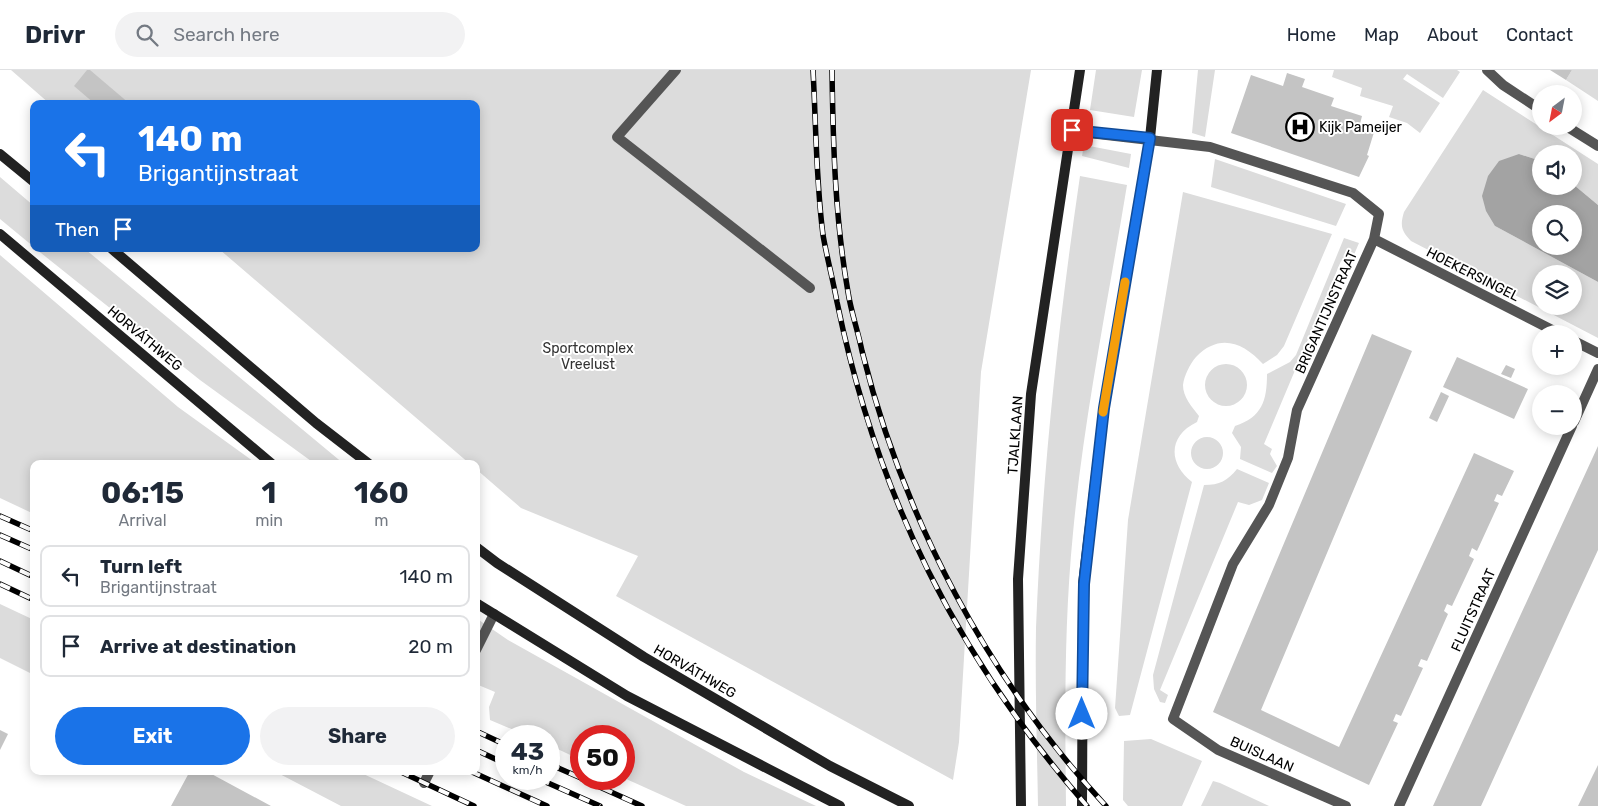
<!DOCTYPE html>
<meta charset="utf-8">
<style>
body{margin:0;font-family:Rubik,sans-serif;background:#f2f2f3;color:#1f2937;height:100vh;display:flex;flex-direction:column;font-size:19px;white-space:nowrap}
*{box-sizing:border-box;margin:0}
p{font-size:16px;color:#747a83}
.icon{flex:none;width:28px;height:28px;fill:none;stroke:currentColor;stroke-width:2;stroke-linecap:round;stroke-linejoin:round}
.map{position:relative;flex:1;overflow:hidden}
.side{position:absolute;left:30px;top:390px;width:450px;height:315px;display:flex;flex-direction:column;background:#fff;border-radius:10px;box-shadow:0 2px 12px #0003}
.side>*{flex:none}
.top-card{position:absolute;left:30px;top:30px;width:450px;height:152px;border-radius:10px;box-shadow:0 2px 12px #0003;background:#1a73e8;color:#fff;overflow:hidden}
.needle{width:32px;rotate:212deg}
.tools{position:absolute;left:1532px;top:15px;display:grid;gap:10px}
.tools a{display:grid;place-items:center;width:50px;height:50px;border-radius:50%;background:#fff;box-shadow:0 2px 12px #0003;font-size:25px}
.speed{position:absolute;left:495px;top:655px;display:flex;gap:10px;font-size:25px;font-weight:700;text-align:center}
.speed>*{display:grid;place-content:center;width:65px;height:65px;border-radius:50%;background:#fff;box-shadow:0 2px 12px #0003;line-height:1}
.speed small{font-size:12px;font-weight:400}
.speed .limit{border:8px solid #d22;background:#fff;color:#111}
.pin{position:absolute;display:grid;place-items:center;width:42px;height:42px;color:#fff;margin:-21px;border-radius:10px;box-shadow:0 2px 8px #0006}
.me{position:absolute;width:55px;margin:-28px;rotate:0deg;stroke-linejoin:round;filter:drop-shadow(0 0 4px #0008)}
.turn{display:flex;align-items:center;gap:18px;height:105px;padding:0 25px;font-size:22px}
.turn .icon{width:65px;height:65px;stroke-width:2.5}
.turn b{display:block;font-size:35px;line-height:42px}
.then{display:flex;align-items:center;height:48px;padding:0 25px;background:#0003;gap:10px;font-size:19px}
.eta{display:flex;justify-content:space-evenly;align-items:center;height:85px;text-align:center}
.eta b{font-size:30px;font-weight:700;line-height:35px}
.primary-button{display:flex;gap:10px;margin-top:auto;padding:10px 25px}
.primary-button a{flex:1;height:58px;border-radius:30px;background:#1a73e8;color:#fff;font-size:20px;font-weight:700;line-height:58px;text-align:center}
.primary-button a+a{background:#f2f2f3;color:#1f2937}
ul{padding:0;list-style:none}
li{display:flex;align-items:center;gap:15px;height:62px;margin:0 10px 8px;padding:0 15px;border:2px solid #e0e1e3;border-radius:10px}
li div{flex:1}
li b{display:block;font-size:19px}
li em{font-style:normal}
header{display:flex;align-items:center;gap:30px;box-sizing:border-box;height:70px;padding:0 25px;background:#fff;border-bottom:1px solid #e0e1e3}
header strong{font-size:24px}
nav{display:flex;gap:28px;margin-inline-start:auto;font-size:18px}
.search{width:350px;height:45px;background:#f2f2f3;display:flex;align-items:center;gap:12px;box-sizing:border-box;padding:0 18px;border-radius:28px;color:#747a83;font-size:19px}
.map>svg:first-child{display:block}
</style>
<header>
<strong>Drivr</strong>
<div class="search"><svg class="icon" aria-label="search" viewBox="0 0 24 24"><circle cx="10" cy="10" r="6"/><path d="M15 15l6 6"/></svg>Search here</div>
<nav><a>Home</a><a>Map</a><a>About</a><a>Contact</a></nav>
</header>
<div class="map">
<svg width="1598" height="736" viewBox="0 0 1598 736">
<rect width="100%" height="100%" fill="#fff"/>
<path fill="#dcdcdc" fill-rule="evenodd" d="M11 0H1031L981 302 959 672 953 710 616 526 638 486 521 438 476 399V394H470L219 179H476V34H50Z
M1096 0H1142L1134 47 1090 40Z
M1198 0H1215L1205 67 1192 63Z
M1334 0H1457L1460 2 1443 28 1407 4 1403 9 1440 33 1420 63 1407 53 1389 47 1393 36 1360 26 1362 18 1332 7Z
M1572 0H1598V31L1566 10Z
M1483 20 1598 94V135L1574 115V84H1541V91L1519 84 1495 156 1598 212V268L1411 171C1401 161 1400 155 1404 142ZM1541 204H1574V236H1541Z
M1084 75 1131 84 1129 98 1082 86Z
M1215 89 1346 134 1336 156 1211 117Z
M1080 106 1127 115C1108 231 1084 346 1073 463 1064 554 1065 645 1066 736H1038C1037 677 1035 617 1036 558 1042 406 1058 256 1080 106Z
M0 107 34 136V177L0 149Z
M1183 122 1332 164 1284 276 1277 285 1263 294C1243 272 1219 263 1196 287 1190 294 1184 306 1183 315 1183 327 1192 337 1199 346L1197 352C1168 366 1168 393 1192 412L1130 645 1119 646 1115 638 1128 450Z
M1344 168 1359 173 1350 194 1341 191 1264 374 1272 379 1270 384 1277 396 1272 403 1240 389 1241 377 1232 363 1235 356C1262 347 1267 331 1267 304L1290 292 1296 285Z
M36 179H85L344 394H317L311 391 200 310Z
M0 185 178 337 257 394H34V444L0 428Z
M1205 315a21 21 0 1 1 42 0a21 21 0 1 1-42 0Z
M1191 383a16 16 0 1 1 32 0a16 16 0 1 1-32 0Z
M1237 399 1269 413 1262 430 1249 435 1238 432 1160 620 1168 625 1165 633 1160 632 1154 619 1153 605 1204 415C1220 415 1227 411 1237 399Z
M0 534 34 550V605L0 588Z
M476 548 508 570 744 702 816 736H686L624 708V666H581V690L549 675V666H528L490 650 489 637 495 622 476 614Z
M1151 669 1202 691 1182 736H1128L1123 730 1124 671Z
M274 701H357L432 736H341Z
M1213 711 1220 713 1269 736H1201Z"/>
<path fill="#a3a3a3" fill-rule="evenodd" d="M1519 84 1541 91V116L1574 115 1598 135V212L1495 156 1486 141 1482 126 1488 106 1499 91ZM1541 144H1574V176H1541Z"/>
<path fill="#c4c4c4" d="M87 0H90L130 34H95L74 16Z
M1550 0H1572L1566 10Z
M1287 3 1305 9 1302 17 1334 28 1331 36 1362 46 1360 54 1375 59 1367 85 1369 86 1359 107 1231 63 1251 5 1283 16Z
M1372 264 1412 281 1261 640 1339 677 1474 383 1514 401 1502 426 1497 424 1494 431 1499 433 1477 481 1472 478 1469 486 1474 489 1452 536 1447 534 1444 541 1448 544 1427 591 1421 589 1418 596 1423 598 1401 646 1396 644 1393 651 1398 653 1369 715 1213 642Z
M1457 287 1528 319 1514 349 1443 317Z
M1506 295 1515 299 1511 308 1501 304Z
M1441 322 1449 326 1437 352 1429 348Z
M1598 376V480L1568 545 1481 736H1433Z
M0 660 8 664 0 680Z
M1598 695V736H1578L1593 705Z
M190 701H206L271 736H171Z"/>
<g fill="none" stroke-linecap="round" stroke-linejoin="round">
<path stroke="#555" stroke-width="10" d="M676 0 617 67 810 218
M476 580 494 544
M424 713 430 701"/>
<path stroke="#555" stroke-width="10" d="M1487 0 1503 15 1541 40
M1566 56 1598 76
M1072 61 1210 77 1353 123 1379 144 1374 169 1297 340 1288 388 1269 435 1233 494 1173 649 1218 680 1346 736
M1374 169 1560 264
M1574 271 1598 283
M1574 352 1598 299
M1399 736 1572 356"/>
<path stroke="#222" stroke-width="10" d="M0 84 34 112
M0 164 272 394
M112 179 316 353 369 394
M476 477 497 493 644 587 830 696 909 736
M476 533 627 626 840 736
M1021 736 1018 509 1031 324 1080 0
M1082 736 1083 514 1104 338 1150 68 1157 0"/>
<defs>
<path id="rail" d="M813 0C816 55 816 111 823 165 827 188 833 210 837 232 877 426 957 587 1087 736
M832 0C833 74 835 148 848 222 851 242 858 261 862 281 904 450 988 609 1106 736
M0 446 34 461
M0 465 34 480
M0 491 34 507
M0 514 34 530
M476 661 506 675
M476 680 506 694
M549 694 581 708
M399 701 474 736
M470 701 547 736
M539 709 600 736
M582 709 642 736"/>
</defs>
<use href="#rail" stroke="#000" stroke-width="5.5"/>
<use href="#rail" stroke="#fff" stroke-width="4" stroke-dasharray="11" stroke-linecap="butt"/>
</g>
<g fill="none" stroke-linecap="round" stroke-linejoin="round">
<defs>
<path id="route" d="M1072 60 1150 68 1104 338 1084 514 1082 644"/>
</defs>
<use href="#route" stroke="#114b97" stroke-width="12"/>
<use href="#route" stroke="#1a73e8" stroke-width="9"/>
<path stroke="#f59e0b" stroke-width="9" d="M1103 342 1125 212"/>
</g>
<defs>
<symbol id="hospital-ring" viewBox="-11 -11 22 22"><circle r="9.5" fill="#fff" stroke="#000" stroke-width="1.5"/><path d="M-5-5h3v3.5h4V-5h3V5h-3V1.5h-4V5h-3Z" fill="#000"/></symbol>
</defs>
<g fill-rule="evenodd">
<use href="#hospital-ring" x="1284" y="41" width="32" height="32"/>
</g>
<g text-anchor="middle" stroke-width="4" stroke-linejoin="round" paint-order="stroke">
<g font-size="14" fill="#000" stroke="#fff" text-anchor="start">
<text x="1319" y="62">Kijk Pameijer</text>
</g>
<g font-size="14" fill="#000" stroke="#fff">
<text transform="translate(1473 204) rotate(27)" y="5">HOEKERSINGEL</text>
<text transform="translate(1326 242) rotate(-66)" y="5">BRIGANTIJNSTRAAT</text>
<text transform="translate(145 268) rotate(40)" y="5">HORVÁTHWEG</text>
<text transform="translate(1015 365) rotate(-86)" y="5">TJALKLAAN</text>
<text transform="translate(1473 540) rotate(-66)" y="5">FLUITSTRAAT</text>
<text transform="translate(695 601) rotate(30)" y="5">HORVÁTHWEG</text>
<text transform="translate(1262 684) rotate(24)" y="5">BUISLAAN</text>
</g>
<g font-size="14" fill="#333" stroke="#fff">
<text x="588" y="283">Sportcomplex<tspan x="588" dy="16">Vreelust</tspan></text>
</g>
</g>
</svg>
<div class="tools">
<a><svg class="needle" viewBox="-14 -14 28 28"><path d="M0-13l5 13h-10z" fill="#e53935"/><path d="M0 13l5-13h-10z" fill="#747a83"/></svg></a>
<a><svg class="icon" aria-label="sound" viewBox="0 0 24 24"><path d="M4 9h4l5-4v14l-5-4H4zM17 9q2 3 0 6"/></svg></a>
<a><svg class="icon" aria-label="search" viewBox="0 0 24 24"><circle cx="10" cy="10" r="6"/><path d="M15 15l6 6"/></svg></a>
<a><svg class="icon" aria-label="layers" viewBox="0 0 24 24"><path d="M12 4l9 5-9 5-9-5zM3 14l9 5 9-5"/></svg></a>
<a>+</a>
<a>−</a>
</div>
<div class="speed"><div>43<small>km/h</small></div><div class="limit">50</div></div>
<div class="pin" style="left:1072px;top:60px;background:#d93025"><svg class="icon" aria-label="arrive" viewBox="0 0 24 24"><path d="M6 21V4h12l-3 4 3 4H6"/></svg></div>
<svg class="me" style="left:1082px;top:644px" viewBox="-20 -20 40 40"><circle r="19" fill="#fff"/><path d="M0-13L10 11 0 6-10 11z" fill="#1a73e8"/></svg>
<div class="top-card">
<div class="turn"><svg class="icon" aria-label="left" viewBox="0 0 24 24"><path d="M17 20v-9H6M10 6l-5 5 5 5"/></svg><div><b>140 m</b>Brigantijnstraat</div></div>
<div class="then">Then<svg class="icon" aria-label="arrive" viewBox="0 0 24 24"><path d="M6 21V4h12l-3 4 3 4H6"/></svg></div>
</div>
<section class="side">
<div class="eta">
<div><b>06:15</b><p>Arrival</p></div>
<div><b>1</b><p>min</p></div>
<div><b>160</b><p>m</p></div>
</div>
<ul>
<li><svg class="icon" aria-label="left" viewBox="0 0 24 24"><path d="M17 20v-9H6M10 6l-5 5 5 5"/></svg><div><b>Turn left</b><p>Brigantijnstraat</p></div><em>140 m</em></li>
<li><svg class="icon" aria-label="arrive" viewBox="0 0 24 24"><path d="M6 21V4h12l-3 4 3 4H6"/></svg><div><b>Arrive at destination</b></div><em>20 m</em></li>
</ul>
<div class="primary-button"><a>Exit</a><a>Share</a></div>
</section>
</div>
